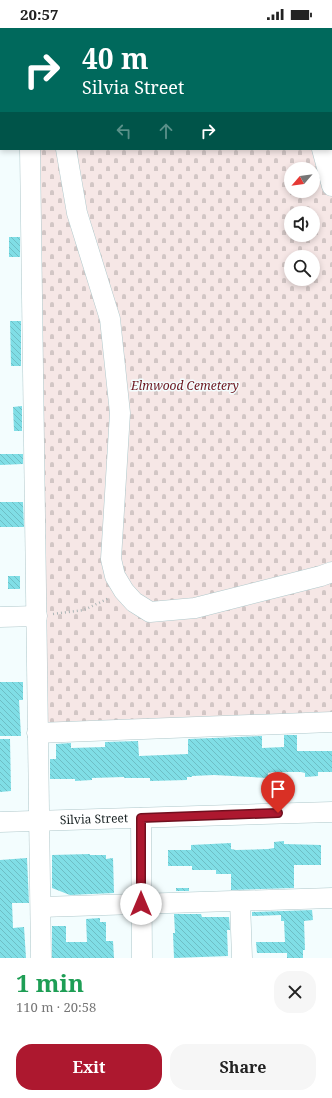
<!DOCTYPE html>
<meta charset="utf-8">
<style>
body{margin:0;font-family:"Noto Serif",serif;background:#f6f6f6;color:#222;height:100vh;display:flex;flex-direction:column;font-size:15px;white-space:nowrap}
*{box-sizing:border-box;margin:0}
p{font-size:13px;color:#767676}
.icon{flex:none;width:22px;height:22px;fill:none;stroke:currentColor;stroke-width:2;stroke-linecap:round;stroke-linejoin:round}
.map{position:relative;height:930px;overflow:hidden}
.drawer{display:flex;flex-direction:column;background:#fff;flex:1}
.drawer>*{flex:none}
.banner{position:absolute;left:0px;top:0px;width:332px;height:122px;box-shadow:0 2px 6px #0003;background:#00695c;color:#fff;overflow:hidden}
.needle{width:26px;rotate:242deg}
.buttons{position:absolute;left:284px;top:134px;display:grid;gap:8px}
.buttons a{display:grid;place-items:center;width:36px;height:36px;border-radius:50%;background:#fff;box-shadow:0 2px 6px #0003;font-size:20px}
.pin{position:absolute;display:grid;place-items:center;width:34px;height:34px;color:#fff;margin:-41px -17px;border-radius:50% 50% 50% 0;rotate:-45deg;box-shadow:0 0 4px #0007}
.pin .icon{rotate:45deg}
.me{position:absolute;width:44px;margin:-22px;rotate:0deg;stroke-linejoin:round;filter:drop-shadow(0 0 3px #0008)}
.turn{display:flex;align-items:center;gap:14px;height:84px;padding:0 16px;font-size:18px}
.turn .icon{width:52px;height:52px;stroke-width:2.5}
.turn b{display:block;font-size:28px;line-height:34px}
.lanes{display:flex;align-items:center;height:38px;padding:0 16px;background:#0003;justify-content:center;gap:20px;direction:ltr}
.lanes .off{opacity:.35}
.round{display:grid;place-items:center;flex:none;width:42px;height:42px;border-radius:16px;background:#f6f6f6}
.overview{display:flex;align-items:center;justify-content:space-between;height:68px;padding:0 16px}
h1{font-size:24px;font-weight:700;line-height:30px;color:#1e9e55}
.action{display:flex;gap:8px;margin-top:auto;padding:8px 16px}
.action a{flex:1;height:46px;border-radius:16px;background:#ad182f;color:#fff;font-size:16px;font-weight:700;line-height:46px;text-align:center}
.action a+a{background:#f6f6f6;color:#222}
.status{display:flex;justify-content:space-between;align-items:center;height:28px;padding:0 20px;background:#fff;direction:ltr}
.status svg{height:11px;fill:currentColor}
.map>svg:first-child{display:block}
</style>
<div class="status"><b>20:57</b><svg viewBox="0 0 49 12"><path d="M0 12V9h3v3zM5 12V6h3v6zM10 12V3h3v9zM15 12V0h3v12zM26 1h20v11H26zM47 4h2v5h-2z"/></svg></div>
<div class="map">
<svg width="332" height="930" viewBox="0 0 332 930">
<defs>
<pattern id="cemetery-stones" width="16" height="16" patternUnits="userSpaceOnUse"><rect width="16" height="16" fill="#f6e7e6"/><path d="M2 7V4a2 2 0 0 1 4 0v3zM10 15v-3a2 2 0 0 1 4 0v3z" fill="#d2c6c5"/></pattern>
<pattern id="building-back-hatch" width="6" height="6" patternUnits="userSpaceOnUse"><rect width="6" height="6" fill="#80dee6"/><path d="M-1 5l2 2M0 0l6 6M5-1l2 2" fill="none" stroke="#6ebec5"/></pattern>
</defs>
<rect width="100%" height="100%" fill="#f3fdfe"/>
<path fill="url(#cemetery-stones)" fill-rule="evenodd" d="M33 0H332V687L43 699 35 121H331V1ZM291 141H313V163H291ZM291 185H313V207H291ZM291 229H313V251H291Z"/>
<path fill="url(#building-back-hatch)" d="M9 209H20V229H9Z
M10 293H21V338H11Z
M22 378V403H14L13 379Z
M0 426H23V436L0 437Z
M0 474H23L24 499H0Z
M8 548H20V561H8Z
M0 654H23V672H19L21 708H0Z
M284 707H297V723H332V744H318V748L305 749V745L301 744H272L268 745V750L214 747 192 748V749H187V752L150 753V750H124V749L92 750V752L75 753V751H50V731H56V716L71 715V720L105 719V714L138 713 139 728 188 726V711L262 708V720L284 719Z
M0 711H10L11 763 0 764Z
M284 813V816L321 817V837H294V860L231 862V846H216V842H192V838H168V822H191V817L231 815V821L236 822 268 821 274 820V814Z
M90 826V827H106V831L113 830 114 865 70 867 52 860V827Z
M27 830 29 875H12L13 900 24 899 26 930H0V832Z
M176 860H189V863H176Z
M312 882 313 892 304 893 305 922H303V930H287V925H257L256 914H285L284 893H281V887L252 888V884Z
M174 886H201L202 889H229L230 902H227L228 928 174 930 173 905H175Z
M100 890V894H106V913H113L114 930H52V898H66V914H87L86 891Z"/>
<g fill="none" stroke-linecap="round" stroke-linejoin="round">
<defs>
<g id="minor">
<path d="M28 0V1"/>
<path d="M284 0V1"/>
<path d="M55 1V0"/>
<path d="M30 121 41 930"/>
<path d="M66 121 77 185 110 291 120 385 111 531 115 548 124 563 134 574 150 584 195 580 321 548 332 544"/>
<path d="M322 121 332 158"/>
<path d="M0 589 37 588"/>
<path d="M37 705 332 694"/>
<path d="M141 790 142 930"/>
<path id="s1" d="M0 794 332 784"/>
<path d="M240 873 242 930"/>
<path d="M41 879 332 870"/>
</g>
</defs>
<use href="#minor" stroke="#afc8cb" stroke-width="21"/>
<path stroke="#abb5b6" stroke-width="2.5" stroke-dasharray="1 3" stroke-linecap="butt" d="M53 586 84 582 109 570"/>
<use href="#minor" stroke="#fff" stroke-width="20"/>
</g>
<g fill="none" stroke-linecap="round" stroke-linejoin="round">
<defs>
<path id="route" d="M141 876V790L278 785"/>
</defs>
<use href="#route" stroke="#70101f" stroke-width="10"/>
<use href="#route" stroke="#ad182f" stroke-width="7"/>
</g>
<g text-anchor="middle" stroke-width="3" stroke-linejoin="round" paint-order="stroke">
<g font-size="12" font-style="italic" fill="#6b141d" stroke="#f3fdfe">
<text x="185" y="362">Elmwood Cemetery</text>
</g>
<g font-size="12" fill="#1b2425" stroke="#f3fdfe">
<text dy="4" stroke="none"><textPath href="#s1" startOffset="94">Silvia Street</textPath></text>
</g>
</g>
</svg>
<div class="buttons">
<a><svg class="needle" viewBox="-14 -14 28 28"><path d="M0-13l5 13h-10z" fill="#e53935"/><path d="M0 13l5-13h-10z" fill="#767676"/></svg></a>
<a><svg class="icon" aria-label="sound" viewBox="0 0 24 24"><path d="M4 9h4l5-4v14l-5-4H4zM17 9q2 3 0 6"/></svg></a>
<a><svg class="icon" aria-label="search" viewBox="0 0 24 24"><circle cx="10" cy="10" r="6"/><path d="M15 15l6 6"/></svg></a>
</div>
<div class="pin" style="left:278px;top:785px;background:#d93025"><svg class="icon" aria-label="arrive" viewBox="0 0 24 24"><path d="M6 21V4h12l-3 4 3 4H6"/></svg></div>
<svg class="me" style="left:141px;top:876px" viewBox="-20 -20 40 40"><circle r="19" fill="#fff"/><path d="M0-13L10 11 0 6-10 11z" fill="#ad182f"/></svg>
<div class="banner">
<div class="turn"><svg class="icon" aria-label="right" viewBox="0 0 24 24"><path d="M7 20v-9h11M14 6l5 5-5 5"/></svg><div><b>40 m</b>Silvia Street</div></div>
<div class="lanes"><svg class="icon off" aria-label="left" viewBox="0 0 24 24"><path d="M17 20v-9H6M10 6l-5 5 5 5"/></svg><svg class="icon off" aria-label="ahead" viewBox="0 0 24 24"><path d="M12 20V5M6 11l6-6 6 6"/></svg><svg class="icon" aria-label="right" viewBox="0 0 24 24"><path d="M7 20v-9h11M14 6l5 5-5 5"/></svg></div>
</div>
</div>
<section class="drawer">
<div class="overview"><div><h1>1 min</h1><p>110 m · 20:58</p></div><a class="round"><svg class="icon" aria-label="close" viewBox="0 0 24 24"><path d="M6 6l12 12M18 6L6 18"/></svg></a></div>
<div class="action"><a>Exit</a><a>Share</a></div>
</section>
